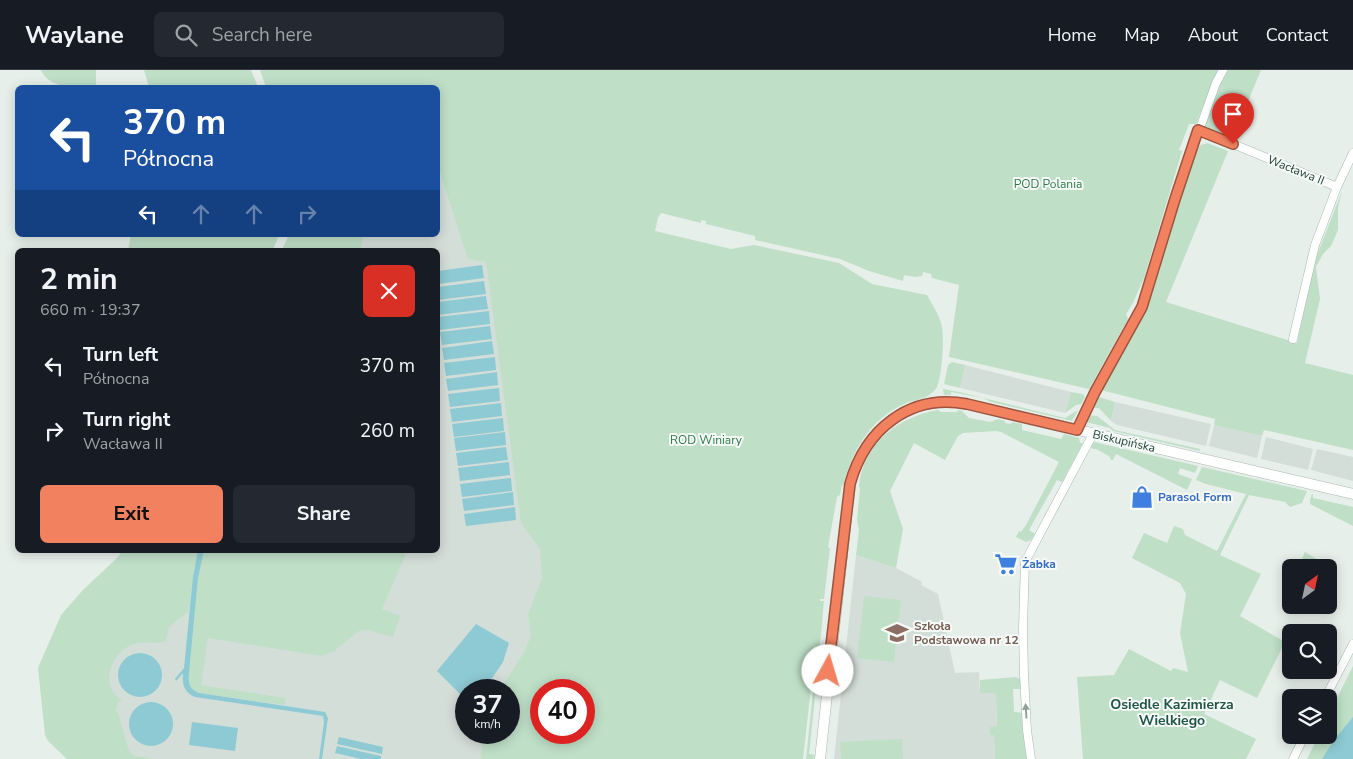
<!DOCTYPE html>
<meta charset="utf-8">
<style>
body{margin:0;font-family:"Nunito Sans",sans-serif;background:#242831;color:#f1f3f6;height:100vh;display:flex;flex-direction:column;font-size:19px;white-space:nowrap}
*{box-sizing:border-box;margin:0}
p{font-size:16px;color:#9ea1a6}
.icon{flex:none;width:28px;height:28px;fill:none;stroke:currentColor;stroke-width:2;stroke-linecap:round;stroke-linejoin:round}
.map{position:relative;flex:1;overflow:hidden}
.drawer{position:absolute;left:15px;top:178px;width:425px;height:305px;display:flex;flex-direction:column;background:#171b24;border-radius:8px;box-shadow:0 2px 12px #0003}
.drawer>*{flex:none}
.top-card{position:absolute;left:15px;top:15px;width:425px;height:152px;border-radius:8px;box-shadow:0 2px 12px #0003;background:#1a4fa0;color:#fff;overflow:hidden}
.needle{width:32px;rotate:33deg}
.buttons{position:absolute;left:1282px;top:489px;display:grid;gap:10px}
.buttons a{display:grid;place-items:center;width:55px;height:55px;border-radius:8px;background:#171b24;box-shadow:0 2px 12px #0003;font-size:25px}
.speed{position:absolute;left:455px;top:609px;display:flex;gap:10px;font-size:25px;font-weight:700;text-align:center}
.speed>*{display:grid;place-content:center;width:65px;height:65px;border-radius:50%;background:#171b24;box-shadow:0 2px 12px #0003;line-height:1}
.speed small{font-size:12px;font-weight:400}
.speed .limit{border:8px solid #d22;background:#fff;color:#111}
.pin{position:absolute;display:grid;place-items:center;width:42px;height:42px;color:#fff;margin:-51px -21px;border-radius:50% 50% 50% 0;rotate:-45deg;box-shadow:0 0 5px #0007}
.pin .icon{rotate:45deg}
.me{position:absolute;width:55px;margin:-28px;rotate:6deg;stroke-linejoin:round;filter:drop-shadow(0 0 4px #0008)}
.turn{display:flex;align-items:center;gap:18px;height:105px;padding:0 25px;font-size:22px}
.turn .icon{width:65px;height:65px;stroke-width:2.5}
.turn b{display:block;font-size:35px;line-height:42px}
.lanes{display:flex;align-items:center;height:48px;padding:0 25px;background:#0003;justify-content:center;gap:25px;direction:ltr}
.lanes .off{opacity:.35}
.round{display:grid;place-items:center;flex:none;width:52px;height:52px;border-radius:8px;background:#242831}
.head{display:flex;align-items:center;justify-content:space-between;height:85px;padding:0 25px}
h1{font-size:30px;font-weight:700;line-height:38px}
.action{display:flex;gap:10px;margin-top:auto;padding:10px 25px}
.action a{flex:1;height:58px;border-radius:8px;background:#f28160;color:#111;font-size:20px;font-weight:700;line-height:58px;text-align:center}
.action a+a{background:#242831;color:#f1f3f6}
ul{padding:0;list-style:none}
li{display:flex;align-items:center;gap:15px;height:65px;padding:0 25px}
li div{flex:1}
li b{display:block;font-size:19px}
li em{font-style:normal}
header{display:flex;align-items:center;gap:30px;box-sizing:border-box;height:70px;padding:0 25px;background:#171b24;border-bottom:1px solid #363941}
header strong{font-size:24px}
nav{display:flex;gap:28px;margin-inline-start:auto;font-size:18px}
.search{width:350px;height:45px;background:#242831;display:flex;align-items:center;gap:12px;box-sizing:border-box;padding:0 18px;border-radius:8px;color:#9ea1a6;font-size:19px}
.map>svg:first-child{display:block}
</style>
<header>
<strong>Waylane</strong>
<div class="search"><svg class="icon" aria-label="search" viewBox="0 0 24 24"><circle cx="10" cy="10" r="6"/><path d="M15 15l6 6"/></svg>Search here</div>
<nav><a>Home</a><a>Map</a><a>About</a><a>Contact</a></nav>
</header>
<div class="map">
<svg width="1353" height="689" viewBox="0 0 1353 689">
<rect width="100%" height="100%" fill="#e6efea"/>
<path fill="#d4ded9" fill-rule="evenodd" d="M438 97 451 137 542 154 556 318 541 620 540 689H74L150 480H438V180H282L289 165H438ZM466 620H509V662H466Z
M965 295 1071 322 1065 343 960 318Z
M1115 332 1211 354 1206 376 1117 355 1111 351Z
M1214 355 1262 366 1257 388 1209 376Z
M1266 367 1313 379 1308 400 1261 389Z
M1317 379 1353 387V411L1311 400Z
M856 485 896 498 922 512 921 515 938 524 955 603 979 602 980 623 996 622 997 657H990V665H994L995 689H834Z"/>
<path fill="#bfdfc7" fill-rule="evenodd" d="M41 0H96V17C77 17 50 20 41 0Z
M144 0H251L258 17H149Z
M260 0H1219L1212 14 1196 54H1189L1179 80 1182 81 1144 208 1133 233 1126 244 1128 249 1089 319 949 287 959 215 932 208 931 204 923 202 922 206 915 207 904 205 903 211 869 201 840 189 755 170V166L706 154V151L701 150V153L661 143 658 148 655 161 731 179 754 175 839 193 872 214 927 225C932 234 938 243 941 253 945 265 942 305 937 317 936 319 931 324 929 325 922 330 911 330 904 334 870 349 851 382 843 417L842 413 840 425 837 427 828 477 830 478 824 529H820V531H824C822 545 822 581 814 591L803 689H481L483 663 509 662V620H500L523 584 531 566 528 544 542 508 540 479 521 453 486 192 468 189 438 97V18L266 17ZM541 620H584V662H541Z
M1228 0H1261L1233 67 1208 58 1205 54 1221 13Z
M1207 73 1228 81 1166 232 1297 273 1314 193 1342 121 1338 138V160L1331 176 1323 184 1316 197 1320 229 1305 293 1353 305V380L1264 360 1262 366 1214 355 1215 349 1101 320 1142 248 1196 79 1201 75Z
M131 165H279L273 180H128Z
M289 165H364L360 180H282Z
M952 292 965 295 960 318 944 314 948 295Z
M943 319 959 322 1065 348 1078 340 1072 351 991 332 983 328 951 322V325H944Z
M1071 322 1083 324 1085 327 1081 334 1076 335 1065 343Z
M1099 327 1115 332 1111 351 1099 338H1095L1092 335 1095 329Z
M938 340 941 342H957L958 340 962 341 969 348 990 352 998 349 1005 351V353L1011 354 1012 352 1022 354V360L1061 369 1064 364 1079 368 1080 373H1083L1062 412 1057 410 1029 460 1035 464 1031 470 1026 472 1016 467 1019 461 1021 462 1026 455 1059 392 1001 362 996 361 963 363 958 366 945 390 914 373 890 421 903 459 896 498 856 485 859 460 857 450 860 418 859 416C863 374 898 347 938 340Z
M1087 345 1097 346 1115 360 1200 379V381L1113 361 1110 358 1086 352V350L1085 349Z
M1094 372 1198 396 1195 403 1180 398 1178 404 1192 409 1187 420 1116 384 1113 390H1111L1109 386 1096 379H1093L1091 377Z
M1202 397 1307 421 1302 433 1290 437 1285 432 1249 425 1220 485 1261 504 1240 546 1285 572 1257 628 1220 610 1204 644 1256 669 1246 689H1083L1077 607 1114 605 1129 579 1171 601 1173 598 1188 602 1180 563 1186 524 1180 513 1132 488 1144 463 1167 473 1174 456 1183 459 1185 465 1217 481 1246 424 1206 414 1196 410Z
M1312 424H1313V428L1353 437V456L1310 434V430Z
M123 480H198L193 507 189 541 169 557 166 571C156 575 145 571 134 574 116 579 102 605 113 622 115 625 119 628 122 630L118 632 116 641 119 646 129 681 135 686 154 689H67L48 671 45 665 38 598 61 545 82 521 118 487Z
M204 480H405V486L382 539 400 546 393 567 368 560 359 561 334 581 322 586 208 568 201 615 285 628V635L199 623C189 619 188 613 189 603L198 508Z
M1305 482 1320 491 1317 497H1302L1299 495Z
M864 526 901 530 894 592 857 588Z
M819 589 809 684 815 685 813 689H806L816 592Z
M1353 596V689H1307L1319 665H1329V644Z
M1016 607 1020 609 1022 619H1013L1014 642 1025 643 1028 689H995L994 665H990V657L997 656 996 623H980V610Z
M902 669 903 689H841L840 672Z"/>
<path fill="#8ecad3" d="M482 195 484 208 438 214V201Z
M484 211 486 224 438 230V217Z
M486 226 488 239 438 245V232Z
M489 241 490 254 440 260 438 247Z
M490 256 492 269 442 275 440 262Z
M492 271 494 284 444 290 442 278Z
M495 287 496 300 446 306 444 293Z
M497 302 498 315 448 321 446 309Z
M499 318 500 331 450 337 448 324Z
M501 333 502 346 452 352 450 339Z
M503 348 504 361 454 367 452 354Z
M505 362 506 375 456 381 454 368Z
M506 377 508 390 458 396 456 383Z
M509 392 510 405 460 411 458 398Z
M511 408 512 421 462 427 460 414Z
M513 422 514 435 464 441 462 429Z
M515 437 516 450 466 456 464 444Z
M198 480H204L198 508 189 603C188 613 189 619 199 623L325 642 328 648 322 689H319L324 652 323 646 195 627C184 622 182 615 183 603L176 611 175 609 184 598 193 507Z
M476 554 509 573 503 592 484 620H466V630L437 601Z
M118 605a22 22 0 1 1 44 0a22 22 0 1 1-44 0Z
M129 654a22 22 0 1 1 44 0a22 22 0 1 1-44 0Z
M1353 647V689H1322L1334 670Z
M192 652 238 658 235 681 189 675Z
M339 667 383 677 382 684 337 674Z
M337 676 381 686V689H361L335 683Z"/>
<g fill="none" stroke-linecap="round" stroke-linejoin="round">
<defs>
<path id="minor" d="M1199 60 1337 117
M1293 269 1315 175 1337 117 1353 83
M1077 360 1095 322 1142 237 1175 129 1216 13 1223 0
M1325 628 1353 574
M1031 689 1027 660 1024 605 1023 558 1025 492 1093 364
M1293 689 1305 665"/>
<path id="tertiary" d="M820 689 850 414C865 360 909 323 967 334L1353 424"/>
</defs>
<use href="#minor" stroke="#a8b7b1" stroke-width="9"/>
<use href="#tertiary" stroke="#a8b7b1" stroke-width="11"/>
<use href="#minor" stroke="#fff" stroke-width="8"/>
<use href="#tertiary" stroke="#fff" stroke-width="10"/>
</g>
<defs><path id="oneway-solid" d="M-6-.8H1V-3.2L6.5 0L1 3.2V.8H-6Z" transform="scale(1.25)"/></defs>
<use fill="#92a09c" href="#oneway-solid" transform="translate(1026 641) rotate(-94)"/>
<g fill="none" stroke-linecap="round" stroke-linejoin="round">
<defs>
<path id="route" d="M828 601 850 414C865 360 909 323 967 334L1077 360 1095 322 1142 237 1175 129 1198 60 1233 74"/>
</defs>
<use href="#route" stroke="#9d543e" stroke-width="12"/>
<use href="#route" stroke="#f28160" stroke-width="9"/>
</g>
<defs>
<symbol id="shop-bare" viewBox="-9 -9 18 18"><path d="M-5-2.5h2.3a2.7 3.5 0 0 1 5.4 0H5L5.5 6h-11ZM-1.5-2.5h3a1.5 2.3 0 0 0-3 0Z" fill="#3f7fe0" stroke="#f6fbf8" stroke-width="2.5" paint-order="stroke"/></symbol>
<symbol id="supermarket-bare" viewBox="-9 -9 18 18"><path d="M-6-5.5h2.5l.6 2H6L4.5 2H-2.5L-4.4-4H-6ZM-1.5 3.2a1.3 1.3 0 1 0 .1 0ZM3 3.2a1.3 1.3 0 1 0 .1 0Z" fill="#3f7fe0" stroke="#f6fbf8" stroke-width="2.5" paint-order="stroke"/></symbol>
<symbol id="school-bare" viewBox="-9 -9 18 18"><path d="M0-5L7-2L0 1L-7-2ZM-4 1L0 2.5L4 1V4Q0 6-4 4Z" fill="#8d6e63" stroke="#f6fbf8" stroke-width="2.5" paint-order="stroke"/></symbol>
</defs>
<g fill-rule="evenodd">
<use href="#shop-bare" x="1126" y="411" width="32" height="32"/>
<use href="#supermarket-bare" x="990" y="478" width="32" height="32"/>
<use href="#school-bare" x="881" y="547" width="32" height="32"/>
</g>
<g text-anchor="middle" stroke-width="4" stroke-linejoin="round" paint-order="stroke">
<g font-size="12" fill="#244139" stroke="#f6fbf8">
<text transform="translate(1296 100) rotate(22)" y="4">Wacława II</text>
<text transform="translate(1124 371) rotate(13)" y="4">Biskupińska</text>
</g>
<g font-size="12" fill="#2e7849" stroke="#f6fbf8">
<text x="1048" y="118">POD Polania</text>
<text x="706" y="374">ROD Winiary</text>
</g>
<g font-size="12" font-weight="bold" fill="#366cbe" stroke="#f6fbf8" text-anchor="start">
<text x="1158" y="431">Parasol Form</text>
<text x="1022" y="498">Żabka</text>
</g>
<g font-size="12" font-weight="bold" fill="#785e54" stroke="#f6fbf8" text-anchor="start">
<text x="914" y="560">Szkoła<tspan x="914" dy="14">Podstawowa nr 12</tspan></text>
</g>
<g font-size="14" font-weight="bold" fill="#1f5446" stroke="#f6fbf8">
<text x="1172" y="639">Osiedle Kazimierza<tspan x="1172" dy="16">Wielkiego</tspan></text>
</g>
</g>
</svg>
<div class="buttons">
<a><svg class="needle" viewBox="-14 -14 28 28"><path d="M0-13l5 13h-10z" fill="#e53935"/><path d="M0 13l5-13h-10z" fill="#9ea1a6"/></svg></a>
<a><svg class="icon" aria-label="search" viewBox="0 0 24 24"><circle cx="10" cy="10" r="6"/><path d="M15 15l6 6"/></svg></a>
<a><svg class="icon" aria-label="layers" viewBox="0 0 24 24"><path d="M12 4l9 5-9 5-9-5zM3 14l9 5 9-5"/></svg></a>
</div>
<div class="speed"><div>37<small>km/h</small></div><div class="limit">40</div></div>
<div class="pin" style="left:1233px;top:74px;background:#d93025"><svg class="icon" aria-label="arrive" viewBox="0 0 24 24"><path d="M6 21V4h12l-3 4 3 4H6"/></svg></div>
<svg class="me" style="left:828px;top:601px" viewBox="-20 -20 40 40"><circle r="19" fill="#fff"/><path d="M0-13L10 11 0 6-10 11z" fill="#f28160"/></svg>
<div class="top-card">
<div class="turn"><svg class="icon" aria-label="left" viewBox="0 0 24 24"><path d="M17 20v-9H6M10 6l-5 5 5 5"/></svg><div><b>370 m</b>Północna</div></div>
<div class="lanes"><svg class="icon" aria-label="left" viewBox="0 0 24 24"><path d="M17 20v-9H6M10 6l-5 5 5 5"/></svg><svg class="icon off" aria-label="ahead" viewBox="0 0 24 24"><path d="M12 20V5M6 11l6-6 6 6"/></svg><svg class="icon off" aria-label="ahead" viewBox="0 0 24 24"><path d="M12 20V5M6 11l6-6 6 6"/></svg><svg class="icon off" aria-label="right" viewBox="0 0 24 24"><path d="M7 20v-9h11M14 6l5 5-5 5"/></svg></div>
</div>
<section class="drawer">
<div class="head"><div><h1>2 min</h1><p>660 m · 19:37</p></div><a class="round" style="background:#d93025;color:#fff"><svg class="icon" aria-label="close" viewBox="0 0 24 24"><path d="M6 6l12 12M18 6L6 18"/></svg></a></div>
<ul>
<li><svg class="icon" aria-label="left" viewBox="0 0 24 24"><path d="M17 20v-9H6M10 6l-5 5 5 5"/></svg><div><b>Turn left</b><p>Północna</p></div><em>370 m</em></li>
<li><svg class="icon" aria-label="right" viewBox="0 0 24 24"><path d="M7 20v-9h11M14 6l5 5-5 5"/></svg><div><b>Turn right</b><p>Wacława II</p></div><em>260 m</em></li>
</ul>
<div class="action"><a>Exit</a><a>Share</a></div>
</section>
</div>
